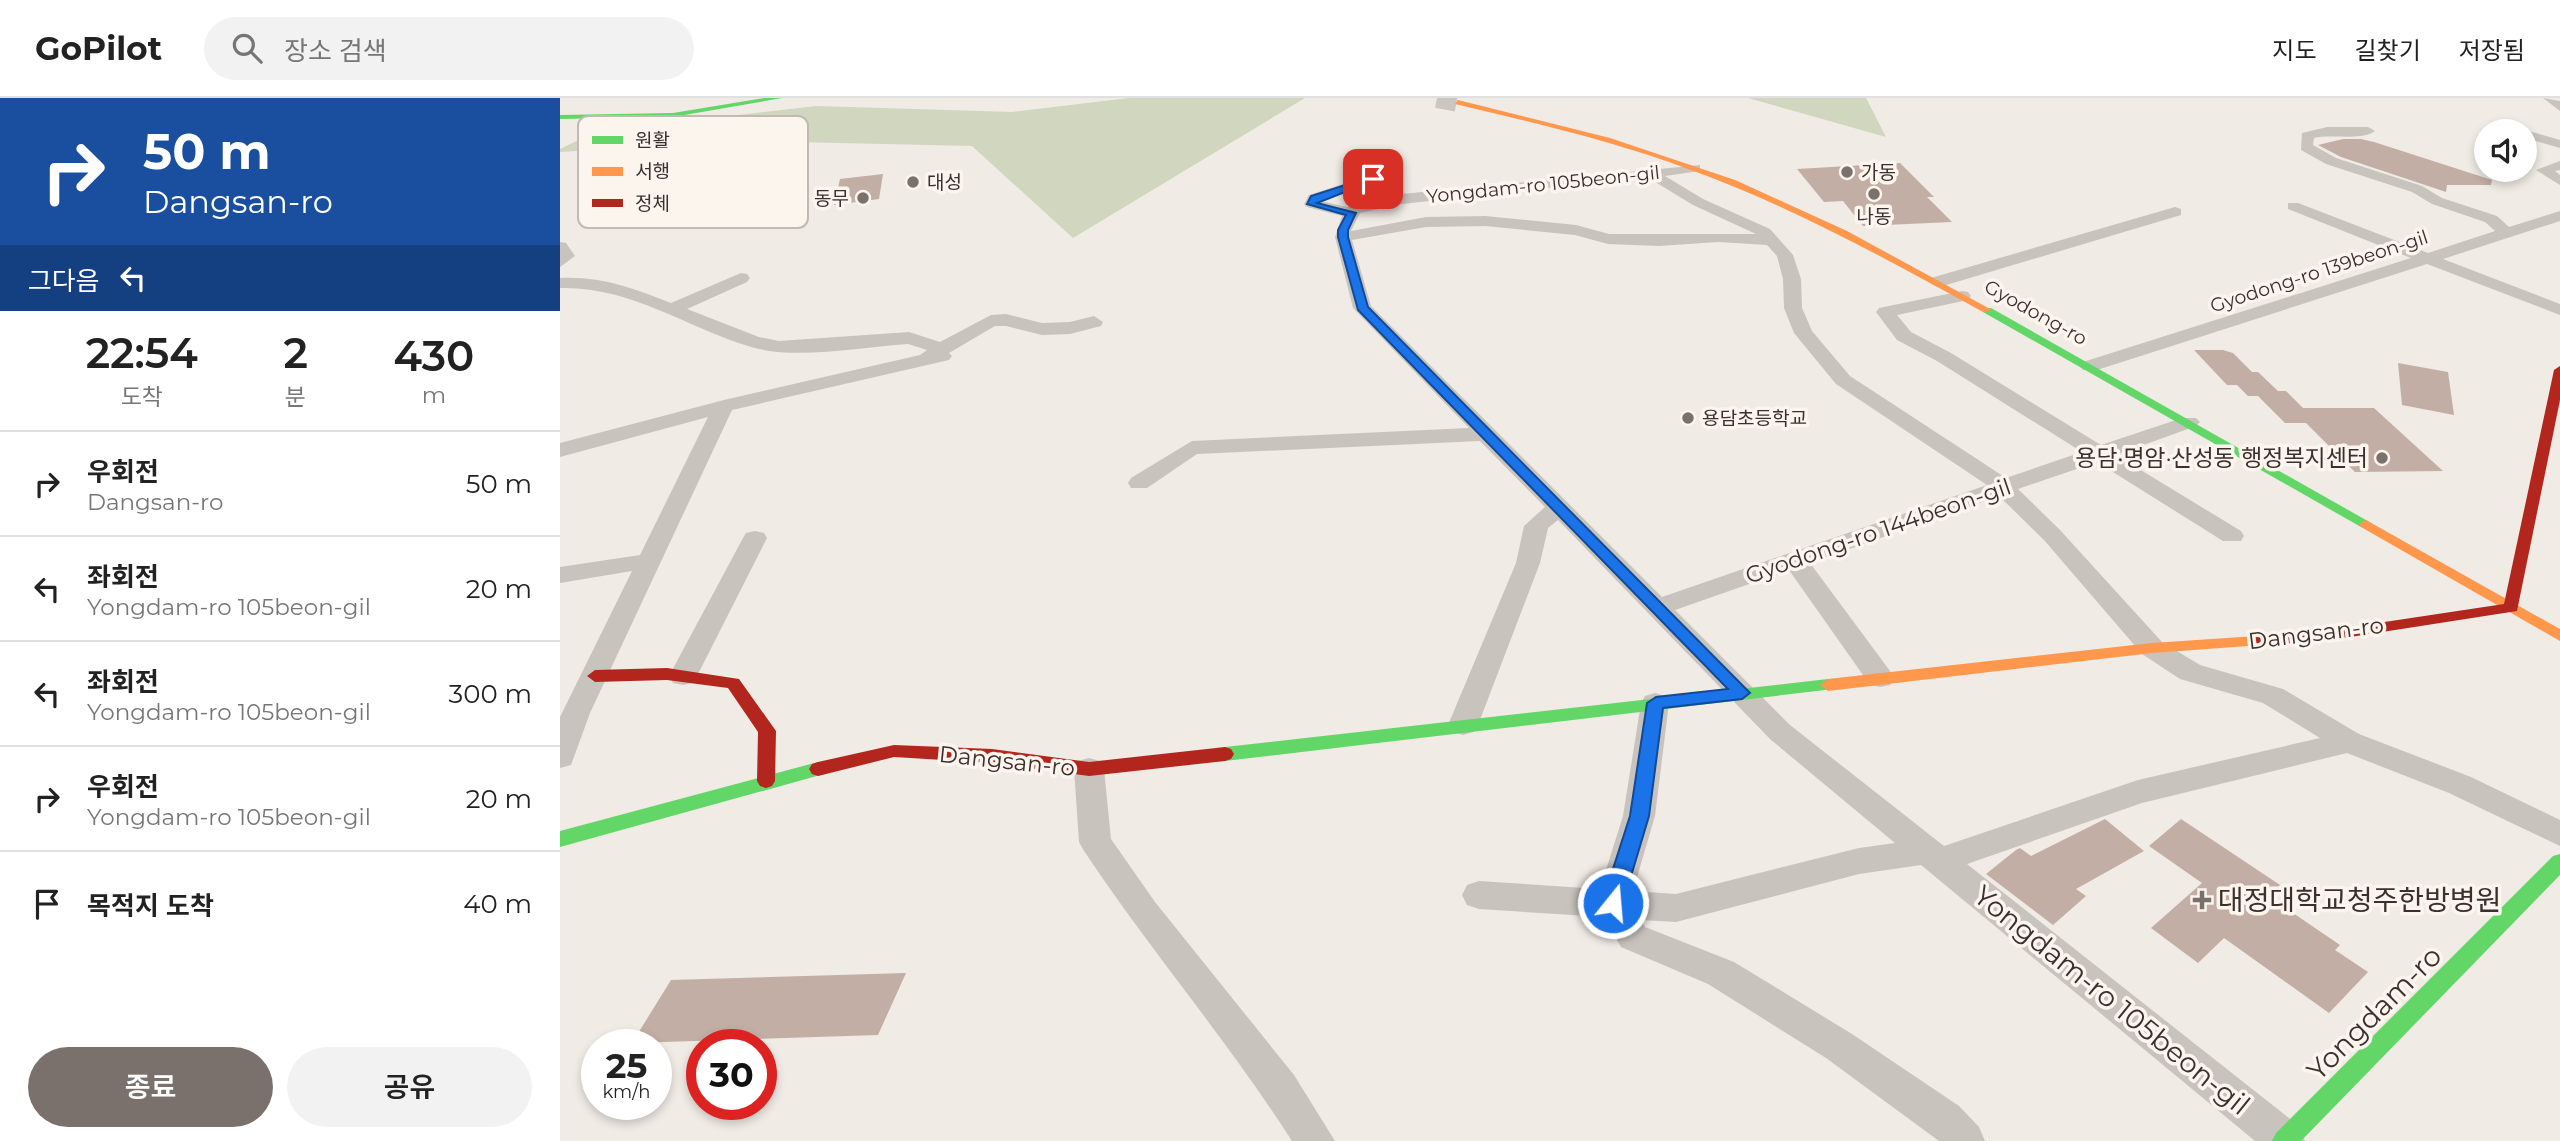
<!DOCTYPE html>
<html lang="ko">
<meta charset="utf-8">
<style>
body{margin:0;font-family:Montserrat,"Noto Sans KR",sans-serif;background:#f2f2f2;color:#222;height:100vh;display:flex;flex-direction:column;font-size:26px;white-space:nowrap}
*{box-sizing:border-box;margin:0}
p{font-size:23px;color:#767676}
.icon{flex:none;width:38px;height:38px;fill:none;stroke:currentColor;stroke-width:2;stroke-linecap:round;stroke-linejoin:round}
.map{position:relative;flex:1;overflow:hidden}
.sheet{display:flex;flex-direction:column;background:#fff;width:560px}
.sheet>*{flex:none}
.hud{background:#1a4fa0;color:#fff;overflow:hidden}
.buttons{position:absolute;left:1914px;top:21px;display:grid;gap:14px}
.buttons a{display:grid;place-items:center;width:63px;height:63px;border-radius:50%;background:#fff;box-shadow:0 4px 10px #0003;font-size:35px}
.speed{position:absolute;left:21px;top:931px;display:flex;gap:14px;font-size:35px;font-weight:700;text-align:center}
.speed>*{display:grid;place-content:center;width:91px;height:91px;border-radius:50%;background:#fff;box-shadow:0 4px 10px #0003;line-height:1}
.speed small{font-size:18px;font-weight:400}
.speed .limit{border:10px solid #d22;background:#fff;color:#111}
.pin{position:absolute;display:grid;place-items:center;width:60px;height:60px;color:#fff;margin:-30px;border-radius:14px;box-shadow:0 4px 10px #0006}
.me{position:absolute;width:77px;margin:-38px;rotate:17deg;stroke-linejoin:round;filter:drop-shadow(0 0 5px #0008)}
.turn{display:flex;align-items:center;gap:24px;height:147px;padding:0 28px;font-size:32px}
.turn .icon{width:91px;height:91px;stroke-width:2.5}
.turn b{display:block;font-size:49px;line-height:60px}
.then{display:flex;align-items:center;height:66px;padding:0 28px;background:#0003;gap:14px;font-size:26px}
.eta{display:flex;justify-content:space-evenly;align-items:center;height:119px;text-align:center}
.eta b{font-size:42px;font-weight:600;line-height:49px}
.primary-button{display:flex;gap:14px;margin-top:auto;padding:14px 28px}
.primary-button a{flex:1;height:80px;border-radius:42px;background:#7a716c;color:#fff;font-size:28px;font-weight:600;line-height:80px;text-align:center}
.primary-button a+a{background:#f2f2f2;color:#222}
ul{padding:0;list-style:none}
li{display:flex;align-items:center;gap:21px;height:105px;padding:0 28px;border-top:2px solid #e0e0e0}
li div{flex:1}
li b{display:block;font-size:26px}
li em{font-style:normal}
header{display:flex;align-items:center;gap:42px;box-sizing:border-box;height:98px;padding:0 35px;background:#fff;border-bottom:2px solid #e0e0e0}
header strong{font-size:33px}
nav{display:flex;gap:38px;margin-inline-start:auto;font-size:24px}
.search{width:490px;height:63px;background:#f2f2f2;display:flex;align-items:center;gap:18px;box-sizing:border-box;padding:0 24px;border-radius:38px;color:#767676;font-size:26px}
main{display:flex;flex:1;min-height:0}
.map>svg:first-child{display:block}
</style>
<header>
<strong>GoPilot</strong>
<div class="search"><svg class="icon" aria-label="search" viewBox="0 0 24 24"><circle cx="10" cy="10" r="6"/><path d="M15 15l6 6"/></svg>장소 검색</div>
<nav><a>지도</a><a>길찾기</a><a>저장됨</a></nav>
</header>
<main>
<section class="sheet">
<div class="hud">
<div class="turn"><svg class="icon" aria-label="right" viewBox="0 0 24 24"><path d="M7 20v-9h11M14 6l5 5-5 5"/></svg><div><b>50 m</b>Dangsan-ro</div></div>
<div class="then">그다음<svg class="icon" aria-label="left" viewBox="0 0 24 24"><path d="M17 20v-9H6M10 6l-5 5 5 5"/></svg></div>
</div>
<div class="eta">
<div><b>22:54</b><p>도착</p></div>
<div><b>2</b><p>분</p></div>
<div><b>430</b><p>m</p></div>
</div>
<ul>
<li><svg class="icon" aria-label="right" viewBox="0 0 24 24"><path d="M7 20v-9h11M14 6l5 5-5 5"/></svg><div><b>우회전</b><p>Dangsan-ro</p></div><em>50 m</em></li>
<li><svg class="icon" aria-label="left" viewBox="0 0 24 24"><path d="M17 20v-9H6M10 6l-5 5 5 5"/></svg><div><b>좌회전</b><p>Yongdam-ro 105beon-gil</p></div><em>20 m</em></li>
<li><svg class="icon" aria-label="left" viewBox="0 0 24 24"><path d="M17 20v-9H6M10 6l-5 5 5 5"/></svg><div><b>좌회전</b><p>Yongdam-ro 105beon-gil</p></div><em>300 m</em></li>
<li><svg class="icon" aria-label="right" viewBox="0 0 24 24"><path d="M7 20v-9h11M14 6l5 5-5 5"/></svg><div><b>우회전</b><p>Yongdam-ro 105beon-gil</p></div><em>20 m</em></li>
<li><svg class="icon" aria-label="arrive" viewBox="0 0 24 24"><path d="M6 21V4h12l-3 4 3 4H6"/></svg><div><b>목적지 도착</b></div><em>40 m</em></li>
</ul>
<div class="primary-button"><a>종료</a><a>공유</a></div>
</section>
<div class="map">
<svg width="2000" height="1043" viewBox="0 0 2000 1043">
<rect width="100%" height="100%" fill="#f0ebe5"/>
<path fill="#d1d6bf" d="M569 0H745L513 140 412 48 190 43 0 54V51L35 34 256 8 452 14Z
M1188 0H1306L1326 39Z"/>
<path fill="#c3aea6" d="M1783 41H1801L1814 44 1932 82 1931 87H1887L1886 94 1781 59 1758 47Z
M1340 65 1374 99H1367L1392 124 1303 128 1283 103 1264 104 1237 71Z
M323 76 319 101 274 107 280 81Z
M1634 252H1663L1673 255 1692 274H1698L1718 293H1726L1743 310H1814L1883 373 1795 374 1746 325H1725L1698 298H1688L1677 287H1667Z
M1838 265 1888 274 1894 317 1842 307Z
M1545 721 1584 753 1516 791 1526 798 1493 827 1426 776 1456 752 1460 750 1471 758Z
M1621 721 1720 787 1708 798 1780 847 1775 852 1808 874 1769 915 1664 840 1638 865 1591 830 1642 785 1589 748Z
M346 875 318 937 72 945 111 882Z"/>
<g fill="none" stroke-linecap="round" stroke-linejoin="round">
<path stroke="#ccc6c0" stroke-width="20" stroke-dasharray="20 10" stroke-linecap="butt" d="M877 0 898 4"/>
<path fill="#c9c3be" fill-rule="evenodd" d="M1983 0 2000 3V13Z
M1937 24 2000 42V50L1965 40V33L1932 31V25Z
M1767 29H1808L1815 33C1802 43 1771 36 1754 40L1753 47 1776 60 1862 88 1882 100 1937 118 1949 129 2000 113V123L1883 161 2000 206V217L1867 166 1537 272H1523L1520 268 1523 264 1851 160 1728 111V105H1738L1868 155 1935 133 1925 124 1872 106 1852 94 1766 66 1741 52 1742 35Z
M2000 63V72L1995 73 2000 77V87L1976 72Z
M833 65 838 66V72L818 84 761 103 787 109 842 96 1140 67V73L1105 78 1143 101 1210 131 1233 157 1241 181 1242 210 1252 233 1290 278 1446 380 1522 354 1377 263 1337 242 1316 214 1319 210 1402 193 1408 194 1411 198 1408 202 1337 217 1351 234 1391 255 1541 347 1622 320H1636L1640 324 1636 328 1556 357 1681 433 1684 438 1681 443H1663L1537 364 1458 391 1500 432 1602 544 1640 567 1723 591 1799 636 1911 679 2000 722V748L1889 695 1787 655 1582 705 1407 766 1739 1028 1745 1043H1695L1361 767 1299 776 1116 824 1081 822 1085 829 1174 864 1292 936 1399 1008 1419 1029 1425 1043H1379L1266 960 1148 886 1061 849 1044 819 919 811 907 807 902 797 907 787 919 783 1040 791 1063 718 1081 605 1085 598 1095 595 1105 598 1109 605 1095 718 1073 793 1116 796 1299 750 1335 745 1210 641 998 422 988 430 980 465 918 627 913 634 903 637 893 634 888 627 956 465 964 428 985 409 920 343 637 356 587 390H571L568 385 571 380 632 343 909 330 793 210 775 139 782 118 747 109 744 106 749 97 808 78ZM1087 79 1133 107 1196 136H1049L1016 127 925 118 866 119 791 133 800 115 842 106ZM925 128 1015 137 1048 146 1099 148 1158 144 1207 147 1217 158 1223 181 1224 210 1234 235 1276 286 1427 387 1102 499 811 208 792 142 866 129ZM1439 398 1484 442 1582 556 1620 581 1703 605 1760 640 1578 682 1384 748 1230 627 1115 512 1229 472 1310 587 1320 589 1330 587 1334 580 1330 573 1250 465Z
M1615 109 1621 111V117L1383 188 1377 189 1368 184 1371 180Z
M0 144 6 145 15 158 0 169Z
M181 175 187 176 190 180 187 184 127 211 199 239 219 243 349 234 380 244 431 217 446 216 482 225 510 224 534 218 543 224 541 228 510 236 482 237 446 228H435L389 255 392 258 389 262 172 312 30 615 11 667 0 670V619L72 473 0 485V469L80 457 148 319 0 359V345L164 302 360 257 367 252 348 246C299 249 233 263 188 248 124 228 69 188 0 190V180C41 178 73 190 111 205Z
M195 433 204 435 207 440 137 578 133 585 123 587 113 585 109 578 183 440 186 435Z
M529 660 540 663 544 671 551 741 595 804 734 977 775 1043H732C668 943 590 852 524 753L519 744 514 671 518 663Z"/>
<path fill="#63d668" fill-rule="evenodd" d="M204 0H222L113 19 0 21V17L113 15Z
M1423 210H1431L1813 426 1811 429H1801L1423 214Z
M1268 581 1276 587 1274 591 665 663 659 661 656 656 659 651 665 649Z
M258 664 264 666 267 671 264 676 0 749V733Z
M2000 756V777L1741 1043H1712L1716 1035 1993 758Z"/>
<path fill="#ff974d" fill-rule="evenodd" d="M898 2 1050 40 1175 82 1287 133 1432 212 1423 214C1328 162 1233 109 1131 72 1054 43 975 25 895 6Z
M1806 422 2000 531V543L1801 429 1799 426Z
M1696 538 1702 539 1704 543 1702 547 1592 555 1268 593 1260 587 1268 581 1592 545Z"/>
<path fill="#b3261e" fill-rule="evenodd" d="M2000 268V302L1957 513 1758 544 1690 547 1688 543 1690 539 1696 538 1758 534 1944 506 1994 272Z
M107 570 179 581 216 633 215 683 212 688 206 690 200 688 197 683 198 634 168 590 107 582 35 584 27 578 35 572Z
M334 647 432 651 529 664 665 649 671 651 674 656 671 661 665 663 529 678 432 665 334 659 258 678 252 676 249 671 252 666 258 664Z"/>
</g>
<path fill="#1a73e8" stroke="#114b97" stroke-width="2" d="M810 79 818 81 757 105 796 115 788 132V139L808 209 1190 595 1182 601 1103 610 1089 718 1063 805 1060 811 1053 814 1045 811 1042 805 1070 718 1087 605 1096 599 1168 591 798 212 778 139V132L786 117 747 106 751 98Z"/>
<g fill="#7a716c" stroke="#fbf5ee" stroke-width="2.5">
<circle cx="1287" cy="74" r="7"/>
<circle cx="353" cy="84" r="7"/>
<circle cx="1314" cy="96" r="7"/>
<circle cx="303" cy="100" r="7"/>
<circle cx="1128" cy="320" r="7"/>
<circle cx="1822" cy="360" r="7"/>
<path d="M1638.5 791.5h7v7h7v7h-7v7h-7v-7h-7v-7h7z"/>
</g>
<g text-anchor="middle" stroke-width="7" stroke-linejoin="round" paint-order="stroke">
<g font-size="19" fill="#3b302b" stroke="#fbf5ee" text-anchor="start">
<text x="1301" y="81">가동</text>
<text x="367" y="91">대성</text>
<text x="289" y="107" text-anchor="end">동무</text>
<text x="1314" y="125" text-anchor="middle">나동</text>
<text x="1142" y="327">용담초등학교</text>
</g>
<g font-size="19" fill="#3b302b" stroke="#fbf5ee">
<text transform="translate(983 86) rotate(-6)" y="7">Yongdam-ro 105beon-gil</text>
<text transform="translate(1759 173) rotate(-18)" y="7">Gyodong-ro 139beon-gil</text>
<text transform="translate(1476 214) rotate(29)" y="7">Gyodong-ro</text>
</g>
<g font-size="23" fill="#3b302b" stroke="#fbf5ee" text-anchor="end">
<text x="1808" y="368">용담·명암·산성동 행정복지센터</text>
</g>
<g font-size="23" fill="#3b302b" stroke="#fbf5ee">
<text transform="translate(1318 433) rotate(-19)" y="8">Gyodong-ro 144beon-gil</text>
<text transform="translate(1756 535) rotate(-7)" y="8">Dangsan-ro</text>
<text transform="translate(447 663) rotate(6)" y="8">Dangsan-ro</text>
</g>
<g font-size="28" fill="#3b302b" stroke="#fbf5ee" text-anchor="start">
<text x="1658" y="812">대정대학교청주한방병원</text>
</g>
<g font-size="28" fill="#3b302b" stroke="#fbf5ee">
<text transform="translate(1552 902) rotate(39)" y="10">Yongdam-ro 105beon-gil</text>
<text transform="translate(1814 915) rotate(-45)" y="10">Yongdam-ro</text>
</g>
</g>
<rect x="18" y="18" width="230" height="112" rx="10" fill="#fbf5ee" stroke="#c1bab4" stroke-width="2"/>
<rect x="32" y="38" width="31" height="8" fill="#63d668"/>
<rect x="32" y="69" width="31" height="9" fill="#ff974d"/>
<rect x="32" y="101" width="31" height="8" fill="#b3261e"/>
<g font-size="19" fill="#3b302b">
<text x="75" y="49">원활</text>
<text x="75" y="80">서행</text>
<text x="75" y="112">정체</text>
</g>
</svg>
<div class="buttons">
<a><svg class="icon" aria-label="sound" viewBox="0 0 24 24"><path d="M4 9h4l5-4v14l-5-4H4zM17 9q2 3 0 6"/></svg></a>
</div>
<div class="speed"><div>25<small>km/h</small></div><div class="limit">30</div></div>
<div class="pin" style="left:813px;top:81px;background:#d93025"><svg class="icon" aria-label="arrive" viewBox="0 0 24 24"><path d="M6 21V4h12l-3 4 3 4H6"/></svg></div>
<svg class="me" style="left:1053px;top:805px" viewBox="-20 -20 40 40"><circle r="17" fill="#1a73e8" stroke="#fff" stroke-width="3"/><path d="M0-11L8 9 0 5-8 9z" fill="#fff"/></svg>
</div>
</main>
